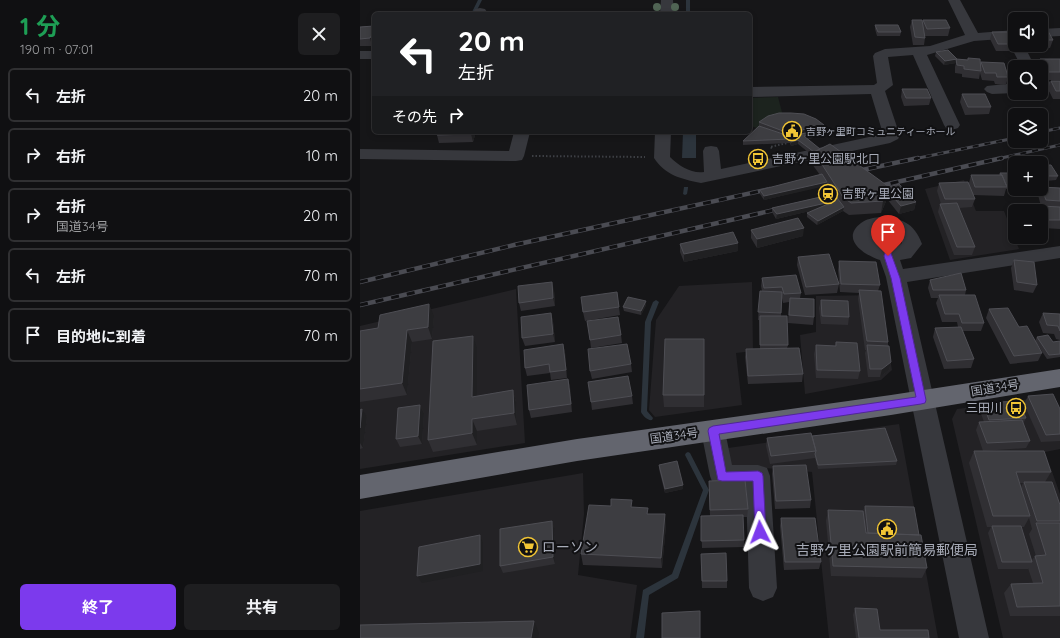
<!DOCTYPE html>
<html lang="ja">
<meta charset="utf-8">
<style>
body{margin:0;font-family:Quicksand,"Noto Sans JP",sans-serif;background:#1e1e20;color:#f1f3f6;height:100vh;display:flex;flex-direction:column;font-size:15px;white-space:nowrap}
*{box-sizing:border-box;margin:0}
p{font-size:13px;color:#9c9d9f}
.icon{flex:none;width:22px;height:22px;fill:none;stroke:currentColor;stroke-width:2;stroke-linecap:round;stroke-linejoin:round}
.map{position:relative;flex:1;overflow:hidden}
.panel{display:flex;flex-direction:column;background:#101012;width:360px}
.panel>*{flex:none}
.hud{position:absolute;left:12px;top:12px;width:380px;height:122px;border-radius:6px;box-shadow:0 2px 6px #0003,0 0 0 1px #303032;background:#202124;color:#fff;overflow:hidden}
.buttons{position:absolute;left:648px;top:12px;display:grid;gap:8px}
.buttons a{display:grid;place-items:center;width:40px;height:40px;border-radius:6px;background:#101012;box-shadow:0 2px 6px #0003,0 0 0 1px #303032;font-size:20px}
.pin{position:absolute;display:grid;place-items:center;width:34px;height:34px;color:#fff;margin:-41px -17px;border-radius:50% 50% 50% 0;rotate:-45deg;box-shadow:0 0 4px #0007}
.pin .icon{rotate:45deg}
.me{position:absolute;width:44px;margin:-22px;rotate:357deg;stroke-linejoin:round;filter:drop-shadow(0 0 3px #0008)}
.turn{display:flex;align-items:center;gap:14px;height:84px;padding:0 20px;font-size:18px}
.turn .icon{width:52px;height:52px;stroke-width:2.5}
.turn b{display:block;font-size:28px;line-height:34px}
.then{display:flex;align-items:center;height:38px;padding:0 20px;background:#0003;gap:8px;font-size:15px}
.round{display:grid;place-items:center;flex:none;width:42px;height:42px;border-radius:6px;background:#1e1e20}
.headline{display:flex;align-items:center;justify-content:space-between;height:68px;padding:0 20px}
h1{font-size:24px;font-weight:700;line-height:30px;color:#1e9e55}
.action{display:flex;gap:8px;margin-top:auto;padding:8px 20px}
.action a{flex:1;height:46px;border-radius:6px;background:#7c3aed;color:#fff;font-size:16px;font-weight:700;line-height:46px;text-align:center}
.action a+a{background:#1e1e20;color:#f1f3f6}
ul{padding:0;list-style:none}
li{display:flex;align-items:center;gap:12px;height:54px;margin:0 8px 6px;padding:0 12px;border:2px solid #303032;border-radius:6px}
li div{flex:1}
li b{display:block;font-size:15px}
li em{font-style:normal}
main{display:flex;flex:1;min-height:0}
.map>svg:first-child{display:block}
</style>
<main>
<section class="panel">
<div class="headline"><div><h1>1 分</h1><p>190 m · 07:01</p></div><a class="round"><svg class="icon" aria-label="close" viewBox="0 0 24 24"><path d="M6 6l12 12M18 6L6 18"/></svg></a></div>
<ul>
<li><svg class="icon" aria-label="left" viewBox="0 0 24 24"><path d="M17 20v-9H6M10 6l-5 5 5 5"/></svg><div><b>左折</b></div><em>20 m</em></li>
<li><svg class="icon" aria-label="right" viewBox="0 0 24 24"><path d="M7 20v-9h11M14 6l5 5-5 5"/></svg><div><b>右折</b></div><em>10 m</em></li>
<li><svg class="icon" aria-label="right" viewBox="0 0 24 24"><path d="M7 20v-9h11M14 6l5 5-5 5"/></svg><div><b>右折</b><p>国道34号</p></div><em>20 m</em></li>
<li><svg class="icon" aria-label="left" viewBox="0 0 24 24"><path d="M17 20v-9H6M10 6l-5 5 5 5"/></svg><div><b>左折</b></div><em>70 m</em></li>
<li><svg class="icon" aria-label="arrive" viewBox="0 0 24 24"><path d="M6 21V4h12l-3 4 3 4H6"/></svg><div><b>目的地に到着</b></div><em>70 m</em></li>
</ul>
<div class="action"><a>終了</a><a>共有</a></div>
</section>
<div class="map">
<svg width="700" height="638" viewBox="0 0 700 638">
<rect width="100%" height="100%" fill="#161618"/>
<path fill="#232225" d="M604 180 616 211H644L659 249 590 260 565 189Z
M392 282 393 351 376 353 382 405 295 417 289 410 296 320 319 286Z
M156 289 165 443 0 469V326Z
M519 295 532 370 521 380 445 394 440 335 456 332V296Z
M693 396 700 411V449L685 452 700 494V638H643L592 419 597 409Z
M539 424 578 638H469L452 472 370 465 368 448Z
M223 473 224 514 218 575 277 585 270 638H0V511Z"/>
<path fill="#1c231e" d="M418 97 423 116 397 128 390 126V98Z"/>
<path fill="#2c343c" d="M323 132H336V158H322Z"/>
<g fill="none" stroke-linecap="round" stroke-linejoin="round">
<path fill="#2c343c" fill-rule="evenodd" d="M118 0H122L115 14H111Z
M326 0H330V14H326Z
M324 187H328V188L327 194 325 195 323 194Z
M296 300 299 302 291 322 287 411 293 418 292 420C288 421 283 416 281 412L285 322 293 302Z
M328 452 330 453 349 490 318 578 289 595 284 638H276L283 590 312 574 343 490 325 455 326 453Z"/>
<path stroke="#3d3f44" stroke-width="2" stroke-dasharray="1.5 2" stroke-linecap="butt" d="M412 148 410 147 427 143
M172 156 285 157"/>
<path fill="#37383d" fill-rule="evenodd" d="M301 0H313L314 14H300Z
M588 0H600L618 33 655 30V38L614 41 567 55 600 125 598 128 592 130 586 128 584 125 553 55 528 57 533 85 525 91 540 136 538 139 530 143 341 183C321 179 305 175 294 158L295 132H311L310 157C319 166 332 174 344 172L343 151 345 147 351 146 357 147 359 151 361 169 523 134 511 94 390 97V87L514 85 517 83 513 56 515 53 525 49 570 46 605 35Z
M120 8 125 9 127 12 126 14H112L115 9Z
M700 28V36L681 37V29Z
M655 41V45H664L671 59 700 61V69L661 66 650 45Z
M0 51H14V59H0Z
M700 81V91L681 92V82Z
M655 83V93L632 94 627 92 624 89 627 86Z
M154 132H170L164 156 162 160 156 161 0 159V149L149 151Z
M519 217C541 218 554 222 562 244L551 258 540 260 543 269 700 246V258L547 282 629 638H599L526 277 520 260C504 255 480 239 501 223 506 219 513 218 519 217ZM519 229C531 229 538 231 542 243L537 247C527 248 521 247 513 240L514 232Z
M353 421 361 424 365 431 372 465H398L407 468 410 476 417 588 413 597 403 601 393 597 389 588 386 487H362L353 484 350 476 341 431 345 424Z"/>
<path fill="#63656e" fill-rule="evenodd" d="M700 369V387L531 415 217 461 0 499V475L217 439 531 395Z"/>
<defs>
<path id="rail-far1" d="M681 132 700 128
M554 159 655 138
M637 159 700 145"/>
<path id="rail" d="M493 172 558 158
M515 187 642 158
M0 282 154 245 410 189
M0 305 423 208"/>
</defs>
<use href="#rail-far1" stroke="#4a4b52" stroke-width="3"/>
<use href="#rail" stroke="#4a4b52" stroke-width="4.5"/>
<use href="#rail-far1" stroke="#111113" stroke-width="2" stroke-dasharray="6" stroke-linecap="butt"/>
<use href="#rail" stroke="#111113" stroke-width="3" stroke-dasharray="8" stroke-linecap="butt"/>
</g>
<g fill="#506454">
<circle cx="297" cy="7" r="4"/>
<circle cx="315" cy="7" r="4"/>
</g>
<path fill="#302f33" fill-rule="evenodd" d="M552 20 562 23 563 20 590 28 588 36H565V38L564 45H553L550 27Z
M515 25 541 32 540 36H517L515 29Z
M14 26V43L12 46H0V27Z
M681 30 693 40 690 48 671 47 670 45H681Z
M632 32 655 42V45L653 51H636L630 39Z
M576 52 597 59 608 60V58L620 65 621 62 648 77 646 85 635 84 634 81 622 80 620 73 619 79 602 77V74L595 73V67L596 63 584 65 575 56Z
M680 59H700V80H685L681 72V67H678Z
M649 63 655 67V80H651L646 71Z
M691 81H700V99H693L688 89Z
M542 89 571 98 569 105 544 106 541 97Z
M602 94 631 107 629 114 605 115 600 102Z
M399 122 464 129 467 131 466 135 448 139 460 149 556 202 554 210 539 214 527 199 521 213 489 215 483 211 457 225 447 217V213L454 210 416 219 412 212V208L472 194 466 185 404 200 400 194V190L460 175 452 164 453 156 438 144 431 146 430 143 383 145V141L399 126Z
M116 132 113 142 79 143 77 135Z
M681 165 698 176 696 180 686 181 685 179V181H681Z
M650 170H655V189H646L644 196 613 195 615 199 612 207 599 208 615 247 612 255H594L578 212 580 204H581L577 191 579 183H609L611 175H639L640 173H649Z
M681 187 700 188V229L683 228 681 223V211H679L681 206 678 195 680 189H681Z
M391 230 443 236 397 248 391 238Z
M320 244 378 251 324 262 320 252Z
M438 257 479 284 477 293 445 295 437 265Z
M654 260 677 285 673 293 654 290 651 268Z
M479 261 520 285 518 291 528 342V346L531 362 529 370 520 377H508L505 353 506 350H505L498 299 499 293 480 292 478 270Z
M402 278 441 293 440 298 454 317 453 325 428 323 429 302 423 303 422 298 421 316 428 345 427 348 443 374 442 382 388 384 385 357 386 349H400L399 320H398L400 291H402L401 286Z
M570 280 606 290 605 295 624 323 621 331H603L614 359 611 368 584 369 573 337 575 328 598 327 597 322H582L576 303 578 298H571L568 288Z
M194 290 195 306 161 311 159 303Z
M257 292 260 315 225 321 223 312Z
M461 300 489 317 488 325 461 324 459 308Z
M286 301V305L281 315 264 311 263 307Z
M629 309 659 327 682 353 678 361 650 364 626 318Z
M191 313 193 321 195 342 165 346 162 338Z
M683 313 700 314V340L696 339 694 334 683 333 679 322Z
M74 316 72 339 52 342 47 395 0 402V331L18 328Z
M261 335 262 343 231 348 230 340Z
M677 337 693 342 700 341V357L687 359 675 341Z
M344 339V407H304L303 395Z
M476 342 500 371 498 379 456 378 454 354 456 345 475 346Z
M203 344 205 352 207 378 191 380 190 373 167 376 165 368Z
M117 348V396L153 390 156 402 157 425 117 431V445L73 452 68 440Z
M271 364 272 372 232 379 230 371Z
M208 379 210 387 212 412 171 418 169 410Z
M272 396 273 404 232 410 231 402Z
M668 396 700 409V441L681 442 664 404Z
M623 403 666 418 663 424 670 441 666 448 623 451 616 430 619 422H624L620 411Z
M60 405 64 413 62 444 40 447 36 439Z
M0 410 7 417 3 448 0 449Z
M452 436 537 461 536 465 458 469 455 458 410 464 406 446 407 438Z
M614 451 691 472 685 482 700 505V616H650L644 593 651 584 673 583 668 568V569H638L628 533 631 527H627L609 463ZM660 483H663L661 487ZM669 518 672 529 669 534 676 556H675L672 560 661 527H664Z
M299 465 323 485V489L305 493 299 469Z
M413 466 451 500 450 508 415 509 412 474Z
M349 489 388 509 387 517H383L384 540V547L342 548 341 516H350Z
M505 506 559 535 567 568 562 578 471 576 466 521 468 510 503 511Z
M273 507 288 514 306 525 302 568 223 565 221 554Z
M421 518 461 562 459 569 424 570 420 526Z
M192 521 194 528 195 564 143 573 140 566Z
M341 554 367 581V588H342Z
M495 608 520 630 569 638H496L493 615Z"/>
<path fill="#202022" d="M14 31V43L12 46 10 38Z
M596 59V63L584 65 585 61Z
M464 125 463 132 467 131 466 135 443 140H432L433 132Z
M426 129 425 137 422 139 423 131Z
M112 132H116L113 142 111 134Z
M438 140V144L431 146V142Z
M467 182 466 186 404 200V196Z
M529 187 527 199 521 213 523 201Z
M475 201V205L416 219 417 214Z
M556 202 554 210 539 214 541 206Z
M484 207 483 211 457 225 458 221Z
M444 228 443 236 397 248V239Z
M378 243V251L324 262V254Z
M192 282 194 290 195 306 193 298Z
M286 301V305L281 315V311Z
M69 304 74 316 72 339 68 327Z
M191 313 193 321 195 342 193 334Z
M47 330 52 342 47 395 42 383Z
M113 336 117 348V408L112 397Z
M203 344 205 352 207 378 206 370Z
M531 362 529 370 520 377 522 369Z
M208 379 210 387 212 412 211 404Z
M153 390 156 402 157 425 154 413Z
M60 405 64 413 62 444 58 436Z
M2 409 7 417 3 448 0 443V428Z
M112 419 117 431V445L112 433Z
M323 485V489L305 493V489Z
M305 514 306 525 302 568 301 558Z
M192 521 194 528 195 564 193 557Z
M120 535 123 543V571L62 583 57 576Z
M174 621 179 633 178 638H171Z"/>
<path fill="#3d3d41" stroke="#4e4e54" d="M552 20H562L565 38 555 37Z
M563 20H586L590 28 567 29Z
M515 25H538L541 32H518Z
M14 26V31L10 38 0 39V27Z
M681 30 688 31 693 40H681Z
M632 32H649L655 42V44H638Z
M588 50 597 59 585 61 576 52Z
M608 58 620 59 621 71 604 69V66L597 65 596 59 608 60Z
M680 59H700V72H688Z
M621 62 644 63 648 77H637L636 73H625Z
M649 63H675L677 67H655V73H654Z
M691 81H700V91H696Z
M542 89H567L571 98H546Z
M602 94H625L631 107H608Z
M419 113H431L444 114 456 119 464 125 433 132 426 129 423 131 399 122 408 116Z
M399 126 423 134H428L432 136 464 129 467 131 444 136 460 149 454 152 438 140 431 142 430 139 383 141Z
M78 132H112L111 134 77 135Z
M470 144 529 187 523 201 491 203 483 197 454 152Z
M681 165H691L698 176H687Z
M681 167 686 176 681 177Z
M650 170H655V185H646L642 175H641L640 173H650L652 176Z
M462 174 467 182 404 196 400 190Z
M611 175H642L647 187H615Z
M608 182 615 199H585L579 183Z
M539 184 556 202 541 206 528 191 529 187Z
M681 187 700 188V201L686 200Z
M474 194 484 207 458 221 447 213 475 201 417 214 412 208Z
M597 203 615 247H597L580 204Z
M681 206 700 207V220H686Z
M438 218 444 228 397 239 391 230Z
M373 232 378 243 324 254 320 244Z
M469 254 479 284 446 287 438 257Z
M654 260 674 262 677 285 657 282Z
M479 261 516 262 520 285 481 284Z
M601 273 606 290H573L570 280Z
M436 275 441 293 424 294 422 287 404 288 402 278Z
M192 282 193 298 159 303 158 286Z
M499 290 521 291 528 342 507 341Z
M400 291 422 292 421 313 398 312Z
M257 292 259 307 223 312 221 297Z
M579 295H615L624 323H602L599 314H585Z
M268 297 286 301 281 311 263 307Z
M430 298 454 299V317L429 315Z
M461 300 488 301 489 317 462 316Z
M69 304 68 327 47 330 42 383 0 389V331L18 328 20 315Z
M648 308 659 327 667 326 682 353 654 356 629 309Z
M191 313 193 334 162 338 161 317Z
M683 313 700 314V331L698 326 687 325Z
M400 316H427L428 345H400Z
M258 317 261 335 230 340 227 321Z
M601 327 614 359 587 361 575 328Z
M688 335 693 342 700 341V354L689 355 677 337Z
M113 336 112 397 153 390 154 413 112 419V433L68 440 73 341Z
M305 339H344V395H303Z
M476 342 497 343 500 371 457 370 456 345 476 346Z
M203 344 206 370 190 372 189 364 165 368 164 350Z
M267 344 271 364 230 371 228 349Z
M507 345 529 346 531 362 522 369H510Z
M439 348 443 374 388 376 386 349Z
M268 376 272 396 231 402 228 382Z
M208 379 211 404 169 410 167 385Z
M693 394 700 409V434L686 435 668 396Z
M658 401 666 418 629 420 623 403Z
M60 405 58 436 36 439 38 408Z
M2 409 0 428V410Z
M662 420 670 441 627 443 619 422Z
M525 428 537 461 458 465 455 454 456 451 452 436Z
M451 433 456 451 411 456 407 438Z
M614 451H684L691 472H656L670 516H633Z
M317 461 323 485 305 489 299 465Z
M446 465 451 500 416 501 413 466Z
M385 480 388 509 350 510 349 481Z
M664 482H692L700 505V521H677Z
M251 499 272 500 271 507 288 508 287 514H305L301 558 221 554 229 505 251 506Z
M505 506 554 507 559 535 508 533Z
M468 510 503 511 506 533 561 535 567 568 473 566Z
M383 515 384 540 341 541V516Z
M421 518H455L461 562H425Z
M192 521 193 557 140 566V529Z
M676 523H700V606L657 607 651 584 683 583 675 556 686 555Z
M632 526H661L672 562H642Z
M120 535V564L57 576 59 547Z
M366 553 367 581H342L341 554Z
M495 608 517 609 520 630H568L569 638H499Z
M340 611V638H302V613Z
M174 621 171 638H0V625Z"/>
<path fill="#7c3aed" stroke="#51269a" d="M525 253H531L532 256 540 278 566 400 565 403 561 404 359 434 366 472 398 471 402 473 403 476 406 532 405 536 400 537 396 536 395 532 393 481H362L358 480 348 431 349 428 353 426 556 397 531 278 524 256Z"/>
<defs>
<symbol id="civic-ring" viewBox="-11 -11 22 22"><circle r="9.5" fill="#111113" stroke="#f1c535" stroke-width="1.5"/><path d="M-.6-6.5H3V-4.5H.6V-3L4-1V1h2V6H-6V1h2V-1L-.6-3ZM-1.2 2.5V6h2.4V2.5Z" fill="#f1c535"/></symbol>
<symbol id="bus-ring" viewBox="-11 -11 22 22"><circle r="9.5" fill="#111113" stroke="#f1c535" stroke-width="1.5"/><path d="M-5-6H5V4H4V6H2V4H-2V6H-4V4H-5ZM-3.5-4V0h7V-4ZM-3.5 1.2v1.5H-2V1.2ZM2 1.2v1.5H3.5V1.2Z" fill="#f1c535"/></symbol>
<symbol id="station-ring" viewBox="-11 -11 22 22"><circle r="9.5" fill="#111113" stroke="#f1c535" stroke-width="1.5"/><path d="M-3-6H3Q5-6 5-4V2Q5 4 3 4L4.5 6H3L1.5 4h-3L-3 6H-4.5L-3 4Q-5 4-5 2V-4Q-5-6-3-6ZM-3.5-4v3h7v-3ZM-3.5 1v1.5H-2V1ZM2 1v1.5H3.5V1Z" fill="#f1c535"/></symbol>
<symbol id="supermarket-ring" viewBox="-11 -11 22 22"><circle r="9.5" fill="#111113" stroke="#f1c535" stroke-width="1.5"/><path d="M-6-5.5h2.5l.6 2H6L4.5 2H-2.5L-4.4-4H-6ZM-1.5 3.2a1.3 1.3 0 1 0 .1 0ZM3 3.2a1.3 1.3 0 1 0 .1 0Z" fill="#f1c535"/></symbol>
</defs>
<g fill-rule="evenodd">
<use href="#civic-ring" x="421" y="120" width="22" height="22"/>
<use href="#bus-ring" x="387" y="148" width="22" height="22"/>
<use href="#station-ring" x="457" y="183" width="22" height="22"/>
<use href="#bus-ring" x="645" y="397" width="22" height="22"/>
<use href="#civic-ring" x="516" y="518" width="22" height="22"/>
<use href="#supermarket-ring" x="157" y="536" width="22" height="22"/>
</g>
<g text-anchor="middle" stroke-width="4" stroke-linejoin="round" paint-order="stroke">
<g font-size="10" fill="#a8acb8" stroke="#111113" text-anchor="start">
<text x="446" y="135">吉野ヶ里町コミュニティーホール</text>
</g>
<g font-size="12" fill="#a8acb8" stroke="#111113" text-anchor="start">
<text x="412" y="163">吉野ヶ里公園駅北口</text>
<text x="482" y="198">吉野ヶ里公園</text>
<text x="642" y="412" text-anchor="end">三田川</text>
</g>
<g font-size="12" fill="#a8acb8" stroke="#111113">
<text transform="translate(635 388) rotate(-9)" y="4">国道34号</text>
<text transform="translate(314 436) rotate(-8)" y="4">国道34号</text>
</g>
<g font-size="14" fill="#a8acb8" stroke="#111113" text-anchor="start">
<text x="182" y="552">ローソン</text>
<text x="527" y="555" text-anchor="middle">吉野ケ里公園駅前簡易郵便局</text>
</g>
</g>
</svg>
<div class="buttons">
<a><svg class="icon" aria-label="sound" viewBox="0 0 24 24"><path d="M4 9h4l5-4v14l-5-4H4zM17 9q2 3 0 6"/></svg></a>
<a><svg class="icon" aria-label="search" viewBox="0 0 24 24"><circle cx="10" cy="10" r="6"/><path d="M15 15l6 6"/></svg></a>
<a><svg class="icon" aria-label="layers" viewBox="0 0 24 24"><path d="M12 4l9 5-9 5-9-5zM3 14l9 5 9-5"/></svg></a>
<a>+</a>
<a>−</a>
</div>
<div class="pin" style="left:528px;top:256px;background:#d93025"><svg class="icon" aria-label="arrive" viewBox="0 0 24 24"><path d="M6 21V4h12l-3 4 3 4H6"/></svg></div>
<svg class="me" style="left:400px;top:532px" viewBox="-20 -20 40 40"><path d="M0-17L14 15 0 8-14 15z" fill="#7c3aed" stroke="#fff" stroke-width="4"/></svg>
<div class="hud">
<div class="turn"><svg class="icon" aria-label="left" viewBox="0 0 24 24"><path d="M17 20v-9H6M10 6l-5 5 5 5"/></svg><div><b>20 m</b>左折</div></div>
<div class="then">その先<svg class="icon" aria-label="right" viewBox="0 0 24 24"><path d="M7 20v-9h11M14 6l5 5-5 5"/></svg></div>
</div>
</div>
</main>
